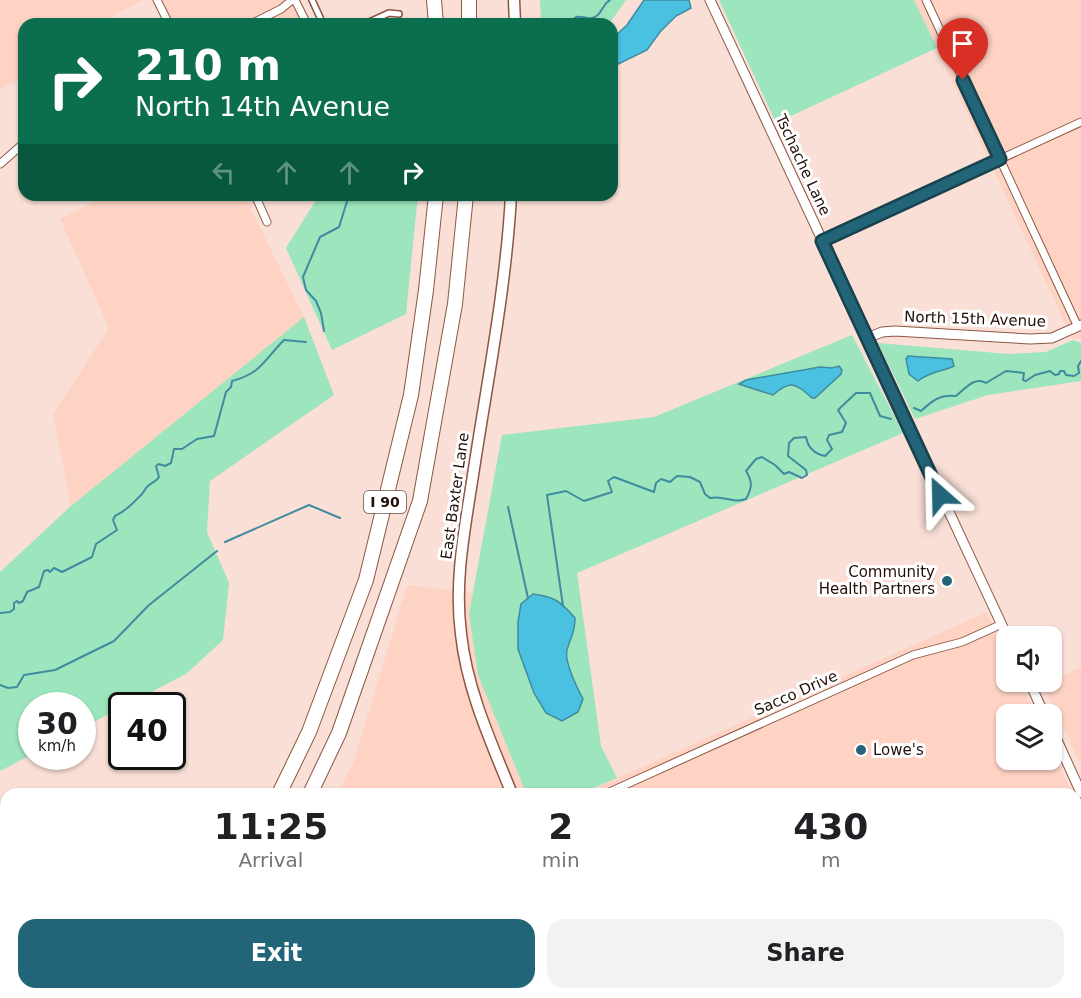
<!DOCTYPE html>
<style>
body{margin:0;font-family:"DejaVu Sans",sans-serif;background:#f2f2f2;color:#202124;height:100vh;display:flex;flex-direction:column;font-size:22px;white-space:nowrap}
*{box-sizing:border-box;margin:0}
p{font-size:20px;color:#757577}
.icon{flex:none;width:33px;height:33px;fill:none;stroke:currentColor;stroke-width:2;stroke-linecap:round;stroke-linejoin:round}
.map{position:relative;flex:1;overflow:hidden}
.panel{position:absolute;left:0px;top:788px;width:1082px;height:212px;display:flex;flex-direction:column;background:#fff;border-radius:18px 18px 0 0;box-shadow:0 2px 4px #0004}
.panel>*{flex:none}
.hud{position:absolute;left:18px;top:18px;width:600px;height:183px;border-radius:18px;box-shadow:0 2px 4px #0004;background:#0b6e4f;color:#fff;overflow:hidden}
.controls{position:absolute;left:996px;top:626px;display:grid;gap:12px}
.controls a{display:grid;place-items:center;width:66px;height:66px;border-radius:12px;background:#fff;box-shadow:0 2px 4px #0004;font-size:30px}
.speed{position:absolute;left:18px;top:692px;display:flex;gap:12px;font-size:30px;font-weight:700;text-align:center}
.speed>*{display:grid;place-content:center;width:78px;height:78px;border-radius:50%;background:#fff;box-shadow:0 2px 4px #0004;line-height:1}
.speed small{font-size:15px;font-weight:400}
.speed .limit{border:3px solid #111;border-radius:9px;background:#fff;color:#111}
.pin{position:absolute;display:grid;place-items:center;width:51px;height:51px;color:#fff;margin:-62px -26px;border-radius:50% 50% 50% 0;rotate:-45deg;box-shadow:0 0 6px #0007}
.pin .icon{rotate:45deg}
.me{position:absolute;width:66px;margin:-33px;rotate:335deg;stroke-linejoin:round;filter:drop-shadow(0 0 4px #0008)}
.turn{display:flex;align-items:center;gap:21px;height:126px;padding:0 18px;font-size:27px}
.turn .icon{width:78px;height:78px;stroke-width:2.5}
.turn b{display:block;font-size:42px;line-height:51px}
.lanes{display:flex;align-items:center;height:57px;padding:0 18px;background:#0003;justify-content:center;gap:30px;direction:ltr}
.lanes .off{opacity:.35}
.eta{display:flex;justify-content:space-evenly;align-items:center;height:102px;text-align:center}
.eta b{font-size:36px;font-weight:800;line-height:42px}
.button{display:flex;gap:12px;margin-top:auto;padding:12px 18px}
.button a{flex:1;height:69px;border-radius:18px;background:#236578;color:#fff;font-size:24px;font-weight:800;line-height:69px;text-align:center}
.button a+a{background:#f2f2f2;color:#202124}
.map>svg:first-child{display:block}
</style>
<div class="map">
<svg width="1081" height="998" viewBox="0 0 1081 998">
<rect width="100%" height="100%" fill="#f9dfd6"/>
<path fill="#ffd3c4" d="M0 0H144L96 24H24V60L20 62 24 71V77L0 89Z
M157 0H301L312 24H169Z
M914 0H1081V337L1073 340Z
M106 195H244L304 317 71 506 53 414 109 328 60 219Z
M407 585 473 593 469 614 478 675 526 793 337 794 354 761Z
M987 612 1006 654V681H1019L1035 714H1006V759H1052V750L1072 793 582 794Z
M1081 667V765L1043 685Z
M1076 801 1081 813V989L1072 998H220L222 993H1076Z"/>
<path fill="#9ce5bd" d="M540 0H626L609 24H541Z
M719 0H914L937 48 776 123Z
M319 195H418L406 314 332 350 286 248Z
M304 317 334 395 210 481 207 532 229 583 223 640 186 674 126 705H122L121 707 83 728 82 705H32L31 755 0 771V572L71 506Z
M852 335 903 433 577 573 601 746 617 778 582 793H526L478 675 469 614 502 435 654 417Z
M1073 340 1081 343V381L988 395 915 419 878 343 1009 354 1046 352Z"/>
<path fill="#4bc1e2" stroke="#3f8ba0" stroke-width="1.5" d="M644 0H689L691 8 676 16 660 32 647 50 612 67V39L627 25Z
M908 356 952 359 954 366C941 372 929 372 918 381L909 374 906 359Z
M839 366 842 370 841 374 815 398H812C796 384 791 379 773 395L739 384 746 380 820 367 832 368Z
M533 594C555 597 560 601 575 618 575 634 571 635 567 650 564 661 577 688 583 699L578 712 562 721 546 713 534 693 518 649V622L521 604Z"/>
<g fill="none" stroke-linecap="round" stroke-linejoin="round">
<path stroke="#3f8ba0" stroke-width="2" d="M567 24 576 17C581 16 588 19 592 18 602 16 602 4 610 0
M324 331 321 313 316 301 306 290 303 277 320 237 339 227 349 195
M914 408 921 411C932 401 940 394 956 396 965 389 974 376 986 383L1006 371 1024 373 1023 380 1026 381 1035 375 1050 371 1055 375 1059 374 1060 371H1064L1066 375 1074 376 1079 373 1078 366 1081 361
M508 507 528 598
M225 542 309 505 340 518
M563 606 547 495 566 491 584 501 612 492 608 481 614 477 654 492 656 483 661 479 670 482 677 476 690 477 700 482 705 494 710 498C725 495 732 504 746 499 752 488 753 482 746 471L756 459 762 457 775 465 784 474 789 472 802 478 807 475 806 470 788 456 789 443 794 438 806 437C808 448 815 454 825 456L832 449 827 440 829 435 842 432 846 423 838 410 856 393H870L880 416 891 419
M0 613 10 612 14 609V603L17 601 19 603 23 601 27 592 39 587 44 571 48 570 50 572 54 568 62 572 92 557 96 544 117 530 113 520 115 516C127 510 133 503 142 494 144 492 145 488 148 486 152 482 156 482 159 477L156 466 159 464 165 466 171 463 174 449H182L197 439 214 436 226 392 231 387 232 381C262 373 264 360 284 340L306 342
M0 685 8 688 17 687 24 675 55 670 114 641 149 605 217 551"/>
<defs>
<path id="pedestrian" d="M312 0 323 24
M365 24 389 13 399 14"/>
<path id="minor" d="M157 0 169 24
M295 0 307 24
M926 0 1078 327
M251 24 281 9 292 0
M0 164 24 143
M255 195 267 222
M822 241 1081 122
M605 794 913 655 962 642 1002 624
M412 998 418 993"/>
<path id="tertiary" d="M710 0 1007 636
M867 338 882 332 895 331 1030 339 1052 338 1081 325
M1029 681 1044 714
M1052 729 1081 793"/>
<path id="secondary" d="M514 0 515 24
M511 195C506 289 487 382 473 475 465 528 454 580 461 634 467 690 491 742 512 794
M597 993 599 998"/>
<path id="motorway" d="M434 0 436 24
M469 24V0
M279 794 309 732 366 580 411 395 426 290 436 195
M310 794 339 733 420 501 455 304 466 195
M163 998 166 993
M200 998 203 993"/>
</defs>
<use href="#pedestrian" stroke="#8d5643" stroke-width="8"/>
<use href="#minor" stroke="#8d5643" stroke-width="9"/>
<use href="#tertiary" stroke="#8d5643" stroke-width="11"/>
<use href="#secondary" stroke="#8d5643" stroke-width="13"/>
<use href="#motorway" stroke="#8d5643" stroke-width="16"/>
<use href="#pedestrian" stroke="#fff" stroke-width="5"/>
<use href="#minor" stroke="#fff" stroke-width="7"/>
<use href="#tertiary" stroke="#fff" stroke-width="9"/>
<use href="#secondary" stroke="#fff" stroke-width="10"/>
<use href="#motorway" stroke="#fff" stroke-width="14"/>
</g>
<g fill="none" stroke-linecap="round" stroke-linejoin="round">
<defs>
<path id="route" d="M940 495 822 241 1000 159 963 80"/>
</defs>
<use href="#route" stroke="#17424e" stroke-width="15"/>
<use href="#route" stroke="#236578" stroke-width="10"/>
</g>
<g fill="#236578" stroke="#fff" stroke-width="2">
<circle cx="947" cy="581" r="6"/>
<circle cx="861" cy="750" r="6"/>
</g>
<g text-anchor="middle" stroke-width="6" stroke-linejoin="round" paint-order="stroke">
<rect fill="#fff" stroke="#655651" stroke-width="1.5" x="364" y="491" width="42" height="22" rx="4.5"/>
<g font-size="14" font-weight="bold" fill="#230e07">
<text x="385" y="507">I 90</text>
</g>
<g font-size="15" fill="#230e07" stroke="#fff">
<text transform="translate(803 165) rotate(65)" y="5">Tschache Lane</text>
<text transform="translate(975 319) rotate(2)" y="5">North 15th Avenue</text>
<text transform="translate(455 496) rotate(-82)" y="5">East Baxter Lane</text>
<text transform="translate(796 693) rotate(-24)" y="5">Sacco Drive</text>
</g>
<g font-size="15" fill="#230e07" stroke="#fff" text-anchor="end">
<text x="935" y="577">Community<tspan x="935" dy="17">Health Partners</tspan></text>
<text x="873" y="755" text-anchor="start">Lowe's</text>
</g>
</g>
</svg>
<div class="controls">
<a><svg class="icon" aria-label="sound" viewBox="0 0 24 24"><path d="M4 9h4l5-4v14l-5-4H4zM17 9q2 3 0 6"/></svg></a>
<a><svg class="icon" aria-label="layers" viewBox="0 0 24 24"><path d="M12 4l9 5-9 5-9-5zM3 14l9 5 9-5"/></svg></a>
</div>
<div class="speed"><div>30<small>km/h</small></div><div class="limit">40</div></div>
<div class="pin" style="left:963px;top:80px;background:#d93025"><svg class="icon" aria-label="arrive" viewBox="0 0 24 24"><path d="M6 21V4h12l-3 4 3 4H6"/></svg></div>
<svg class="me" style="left:940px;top:495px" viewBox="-20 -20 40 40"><path d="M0-17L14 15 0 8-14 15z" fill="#236578" stroke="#fff" stroke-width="4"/></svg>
<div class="hud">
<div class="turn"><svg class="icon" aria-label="right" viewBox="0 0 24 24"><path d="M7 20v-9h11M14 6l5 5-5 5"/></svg><div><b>210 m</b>North 14th Avenue</div></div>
<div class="lanes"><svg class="icon off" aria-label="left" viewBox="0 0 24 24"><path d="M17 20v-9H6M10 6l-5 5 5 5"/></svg><svg class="icon off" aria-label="ahead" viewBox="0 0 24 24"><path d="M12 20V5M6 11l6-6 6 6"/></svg><svg class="icon off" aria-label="ahead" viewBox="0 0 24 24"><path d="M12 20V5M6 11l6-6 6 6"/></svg><svg class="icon" aria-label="right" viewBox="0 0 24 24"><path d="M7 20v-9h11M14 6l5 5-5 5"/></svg></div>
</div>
<section class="panel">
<div class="eta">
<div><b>11:25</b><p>Arrival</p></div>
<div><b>2</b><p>min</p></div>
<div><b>430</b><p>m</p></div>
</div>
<div class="button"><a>Exit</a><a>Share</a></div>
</section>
</div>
